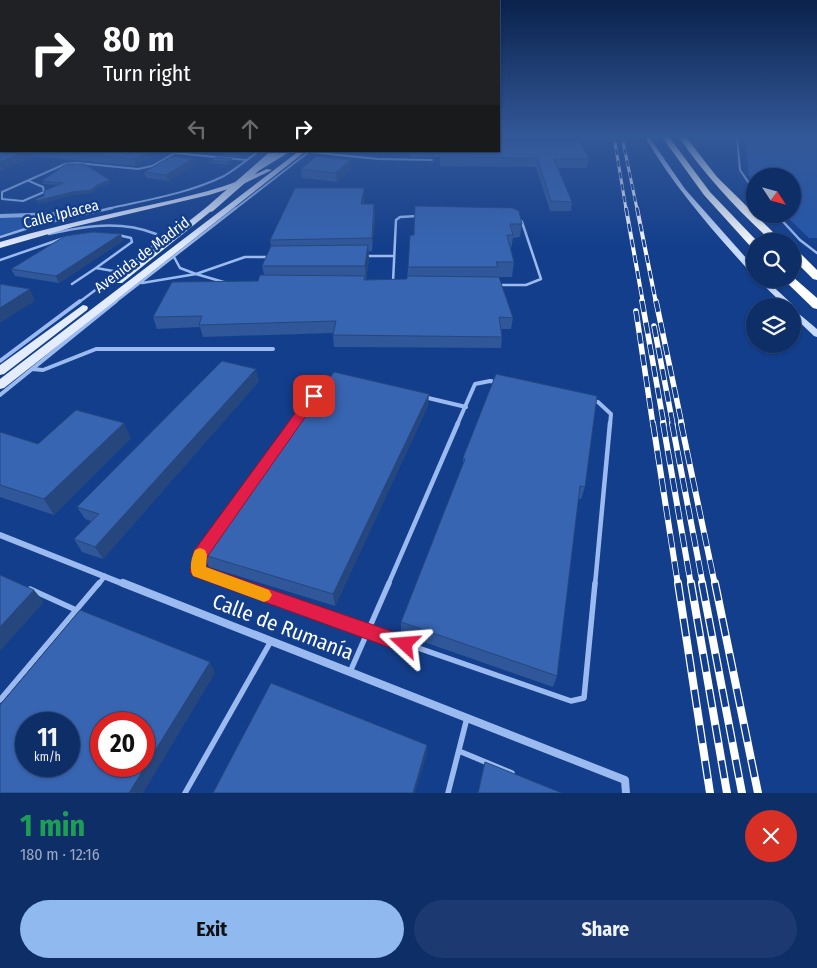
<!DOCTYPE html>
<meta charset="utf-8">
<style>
body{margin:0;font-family:"Fira Sans Condensed",sans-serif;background:#1c3a71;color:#f1f3f6;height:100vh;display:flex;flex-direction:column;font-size:19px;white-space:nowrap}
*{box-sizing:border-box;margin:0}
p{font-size:16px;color:#9ba8c0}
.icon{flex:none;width:28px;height:28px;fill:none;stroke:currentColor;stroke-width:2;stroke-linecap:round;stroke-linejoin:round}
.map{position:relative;height:793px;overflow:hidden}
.details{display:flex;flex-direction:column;background:#0e2e68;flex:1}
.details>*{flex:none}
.banner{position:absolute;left:0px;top:0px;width:500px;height:152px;box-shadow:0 1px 4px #0004,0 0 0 1px #2e4a7c;background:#202124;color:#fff;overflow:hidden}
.needle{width:32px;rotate:126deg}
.controls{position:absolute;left:746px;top:168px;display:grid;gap:10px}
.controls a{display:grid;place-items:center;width:55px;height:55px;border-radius:50%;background:#0e2e68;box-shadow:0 1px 4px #0004,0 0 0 1px #2e4a7c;font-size:25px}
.speed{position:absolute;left:15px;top:712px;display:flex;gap:10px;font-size:25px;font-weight:700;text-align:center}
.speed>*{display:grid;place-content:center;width:65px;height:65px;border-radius:50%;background:#0e2e68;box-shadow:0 1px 4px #0004,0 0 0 1px #2e4a7c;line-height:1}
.speed small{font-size:12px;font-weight:400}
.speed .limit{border:8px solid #d22;background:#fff;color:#111}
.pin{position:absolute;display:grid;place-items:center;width:42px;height:42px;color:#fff;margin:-21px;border-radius:10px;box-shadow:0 2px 8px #0006}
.me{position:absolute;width:55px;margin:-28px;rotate:289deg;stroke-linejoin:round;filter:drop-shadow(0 0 4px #0008)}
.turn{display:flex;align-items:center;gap:18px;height:105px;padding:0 20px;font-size:22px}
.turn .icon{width:65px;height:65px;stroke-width:2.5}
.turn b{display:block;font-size:35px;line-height:42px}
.lanes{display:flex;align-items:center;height:48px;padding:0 20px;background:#0003;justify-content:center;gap:25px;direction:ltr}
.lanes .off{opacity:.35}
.round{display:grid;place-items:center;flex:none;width:52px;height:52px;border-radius:26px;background:#1c3a71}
.summary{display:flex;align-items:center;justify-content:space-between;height:85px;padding:0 20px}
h1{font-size:30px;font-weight:700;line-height:38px;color:#1e9e55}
.action{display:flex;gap:10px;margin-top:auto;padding:10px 20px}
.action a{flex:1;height:58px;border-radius:30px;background:#90b9f0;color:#111;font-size:20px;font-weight:700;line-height:58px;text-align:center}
.action a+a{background:#1c3a71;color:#f1f3f6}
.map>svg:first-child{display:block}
</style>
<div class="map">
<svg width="817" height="793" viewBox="0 0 817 793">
<rect width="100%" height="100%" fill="#133e8b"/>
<path fill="#2557aa" d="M745 137H817V238H809L784 214H792V176H755V183L749 175Z
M0 217H64L0 235Z"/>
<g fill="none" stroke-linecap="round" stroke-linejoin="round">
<path stroke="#9bbbf0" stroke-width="2" d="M737 137 740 170 755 192
M178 151 175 153 246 160
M309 152 378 159 432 160
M29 181 43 187 44 192 23 201 2 199V192L65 164 77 163 138 169 152 166 175 153
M107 209C146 200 187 194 224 176 236 169 248 159 259 151
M235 209 310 151"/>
<path stroke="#9bbbf0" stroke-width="2.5" d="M776 214 800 240 817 253
M49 234C85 226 120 220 156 234L158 241 145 253 78 303
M118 235 131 238 132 242 96 268 119 272
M0 237 41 224 112 208
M365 256H394
M0 260 64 238
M196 274 227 283
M196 274 245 257H270
M393 282 396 220 400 217 417 216
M142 283 196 274 180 268 174 257
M72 284 96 268
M497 285H526L541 279 522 222 519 219
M114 303 236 208"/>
<path stroke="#9bbbf0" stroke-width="4" d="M0 361 80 301
M32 369 43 370 96 349H273
M0 395 116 301
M424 397 466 407
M592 401 598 402 611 414 610 425
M294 425 326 380 332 379
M457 425 475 384 490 381 496 382"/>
<path stroke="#9bbbf0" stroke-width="4.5" d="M98 585 105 576
M234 585 198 572 199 556 295 423
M388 585 458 423
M595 585 610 423"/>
<path stroke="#9bbbf0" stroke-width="5.5" d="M231 583 571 701 584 698 595 583
M30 589 76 610
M350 672 389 583
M0 700 99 583
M459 751 512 773
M185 793 271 641
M448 793 467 718"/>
<path stroke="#9bbbf0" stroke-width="4" d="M0 216 87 213"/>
<path stroke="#9bbbf0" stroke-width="6" d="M0 535 126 585"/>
<path stroke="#9bbbf0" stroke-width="8" d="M123 583 625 780 626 793"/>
<path fill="#c9dbfb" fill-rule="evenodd" d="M645 137H649L685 189 755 268V274H752C713 231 675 188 645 137Z
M757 279H765L792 304 793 306 792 307 785 306Z
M792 308 817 329V337L814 336 792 315Z"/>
<path fill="#e4ecff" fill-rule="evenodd" d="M283 151H291L260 170 255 169Z
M299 151H306L4 388 0 389V379Z
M267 169 272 170 241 185 209 195 73 227 0 248V242C41 230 82 220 123 211 172 200 221 191 267 169Z
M208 206 215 208 122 283H116V279Z
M83 305 87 306 88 308 87 310 4 374 0 375V365Z"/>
<path fill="#fff" fill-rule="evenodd" d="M662 137H669L710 192 757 241H755V248L751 247 704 195Z
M679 137H686L717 177 782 241H771C737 209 705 176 679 137Z
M792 248 796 249 817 270V280L813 279 792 258Z
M793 277 817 298V309L813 308 783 279H792Z"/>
<defs>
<path id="rail-far4" d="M614 137 626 209
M622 137 637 209"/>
<path id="rail-far3" d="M626 208 643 303
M637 208 656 303"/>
<path id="rail-far2" d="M642 301 664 425
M656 301 682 425
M636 311 653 425
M654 326 673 425"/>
<path id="rail-far1" d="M653 423 678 585
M663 423 691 585
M672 423 703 585
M681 423 715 585"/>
<path id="rail" d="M678 583 710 793
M691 583 727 793
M702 583 742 793
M715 583 758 793"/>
</defs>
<use href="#rail-far4" stroke="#fff" stroke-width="3"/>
<use href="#rail-far3" stroke="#fff" stroke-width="4"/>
<use href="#rail-far2" stroke="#fff" stroke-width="5.5"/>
<use href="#rail-far1" stroke="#fff" stroke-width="6"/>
<use href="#rail" stroke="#fff" stroke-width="8"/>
<use href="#rail-far4" stroke="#133e8b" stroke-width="2" stroke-dasharray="6" stroke-linecap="butt"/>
<use href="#rail-far3" stroke="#133e8b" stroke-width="2.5" stroke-dasharray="8" stroke-linecap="butt"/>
<use href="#rail-far2" stroke="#133e8b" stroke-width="4" stroke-dasharray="11" stroke-linecap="butt"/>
<use href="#rail-far1" stroke="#133e8b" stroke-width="4.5" stroke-dasharray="14" stroke-linecap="butt"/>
<use href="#rail" stroke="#133e8b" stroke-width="5.5" stroke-dasharray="18" stroke-linecap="butt"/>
<path stroke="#e4ecff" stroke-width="7" d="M211 208 276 151"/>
</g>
<path fill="#2f5799" d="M0 137 1 151H164L136 166 34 156 2 170 0 169Z
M506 141 589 159 587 168H558L572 202 571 211H550L536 167 440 166V157H410V151H499Z
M225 151H247L239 157 224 155 223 152Z
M193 159 195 164 168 181 146 178 144 172Z
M211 160 232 161 227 165 211 163Z
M350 160V169L337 182 302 178 301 169Z
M42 181 111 183 98 188 92 193 74 195 38 204 44 196 58 185 43 184Z
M364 200V204H374L375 217 372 251 368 252 369 259 366 280 407 279 408 267 414 235 415 206 522 224 520 237 513 238 511 249 514 262 512 277H497L513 318 511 329H501L502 337 501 348 334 347 333 335V333L203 337 200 327 157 329 153 317 258 281 264 275 262 266 271 246 270 240Z
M123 241 59 283 15 276 11 269Z
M259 381 103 559 82 552 74 539 91 521 85 519 77 507Z
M428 406 335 606 209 567 204 555Z
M0 432 38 444 131 438 54 515 0 497Z
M463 458 585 487 581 499H578L557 676 553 687 401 634V622L463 464Z"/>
<path fill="#26477d" d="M27 151H32L34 156 2 170 0 165V162Z
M150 151H164L136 166 134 159Z
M242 151H247L239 157V154Z
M193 159 195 164 168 181 166 175Z
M232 159V161L227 165V162Z
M350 160V169L337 182 336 173Z
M110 180 111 183 98 188 92 193 74 195 38 204 36 201Z
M364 188V200L361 217V204Z
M374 204 375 217 372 251V238Z
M121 234 123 241 59 283 56 276Z
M368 245 369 259 366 281 365 266Z
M30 289 35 301 0 323V308Z
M256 369 259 381 103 559 95 547Z
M429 394 428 406 335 606 333 594Z
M124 423 131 438 54 515 44 499Z
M34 590 44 602 0 651V627Z
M210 662 215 673 143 793H129Z
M427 745V754L415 793H413Z"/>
<path fill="#3765b2" stroke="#26477d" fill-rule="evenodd" d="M0 137H1V151H27L0 162Z
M499 137H505L506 141H579L589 159H554L572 202 551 201 537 158 440 157V151H499Z
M50 151H150L134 159Z
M225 151H242L239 154 223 152Z
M172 156 193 159 166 175 144 172Z
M317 156 350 160 336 173 301 169Z
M216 157 232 159 227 162 211 160Z
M66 164H84L110 180 97 185 91 190 72 192 36 201 35 199 44 196V191L63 183 42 181Z
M295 188H364L361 204H374L372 238 270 240Z
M415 206 513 208 519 211 522 224H510L513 235H507L514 262H496L498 267H408L410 235H414Z
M93 232 121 234 56 276 11 269 65 236Z
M368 245 365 266H262L271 246Z
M260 275 365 276 364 280 407 279V276L499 277 513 318 499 317 502 337 333 335 336 321 199 325 202 316 153 317 172 282 258 281Z
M0 284 30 289 0 308Z
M222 361 256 369 95 547 74 539 99 514 77 507Z
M334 372 429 394 333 594 204 555Z
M496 374 597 396 585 487 580 486 557 676 401 622 465 459 463 458Z
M76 410 124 423 44 499 0 485V432L38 444Z
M0 575 34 590 0 627Z
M80 610 210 662 129 793H0V705ZM26 724H69V766H26ZM101 724H144V766H101Z
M271 683 427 745 413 793H213Z
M485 762 562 793H478Z"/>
<linearGradient id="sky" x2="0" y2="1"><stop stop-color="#0a224c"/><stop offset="0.55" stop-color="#335898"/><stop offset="1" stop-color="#335898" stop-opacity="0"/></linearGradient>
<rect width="817" height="248" fill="url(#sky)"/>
<path fill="#e11d48" stroke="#92132f" d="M314 392 320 396 207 557 206 567 411 638 414 644 411 650 405 653 193 576 190 572 194 551 310 393Z"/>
<path fill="#f59e0b" d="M200 548 205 550 207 555 206 567 269 590 272 595 269 600 264 602 193 576C189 569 191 558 195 550Z"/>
<g text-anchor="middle" stroke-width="5" stroke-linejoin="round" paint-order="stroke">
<g font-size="15" fill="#fff" stroke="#133e8b">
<text transform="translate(61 214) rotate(-14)" y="5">Calle Iplacea</text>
<text transform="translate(142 255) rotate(-37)" y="5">Avenida de Madrid</text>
</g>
<g font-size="21" fill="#fff" stroke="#133e8b">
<text transform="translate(283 627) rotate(21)" y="7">Calle de Rumanía</text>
</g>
</g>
</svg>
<div class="controls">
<a><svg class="needle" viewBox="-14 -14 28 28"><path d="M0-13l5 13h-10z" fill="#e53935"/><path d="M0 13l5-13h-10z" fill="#9ba8c0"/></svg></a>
<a><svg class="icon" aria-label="search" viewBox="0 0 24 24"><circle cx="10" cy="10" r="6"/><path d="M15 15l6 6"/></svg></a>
<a><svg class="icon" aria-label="layers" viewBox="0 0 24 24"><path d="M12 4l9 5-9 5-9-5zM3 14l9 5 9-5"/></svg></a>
</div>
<div class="speed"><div>11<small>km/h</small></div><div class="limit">20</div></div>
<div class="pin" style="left:314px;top:396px;background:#d93025"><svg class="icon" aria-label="arrive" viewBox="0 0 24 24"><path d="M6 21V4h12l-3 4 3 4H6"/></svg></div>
<svg class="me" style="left:405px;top:644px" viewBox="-20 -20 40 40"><path d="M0-17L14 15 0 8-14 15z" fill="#e11d48" stroke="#fff" stroke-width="4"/></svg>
<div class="banner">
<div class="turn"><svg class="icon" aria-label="right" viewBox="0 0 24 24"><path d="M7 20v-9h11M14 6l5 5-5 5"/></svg><div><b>80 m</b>Turn right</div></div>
<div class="lanes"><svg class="icon off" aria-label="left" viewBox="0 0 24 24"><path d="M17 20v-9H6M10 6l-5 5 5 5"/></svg><svg class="icon off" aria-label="ahead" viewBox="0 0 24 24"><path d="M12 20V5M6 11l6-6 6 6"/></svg><svg class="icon" aria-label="right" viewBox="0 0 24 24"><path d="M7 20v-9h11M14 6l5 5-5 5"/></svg></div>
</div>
</div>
<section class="details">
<div class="summary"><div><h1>1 min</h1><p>180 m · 12:16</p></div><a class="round" style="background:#d93025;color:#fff"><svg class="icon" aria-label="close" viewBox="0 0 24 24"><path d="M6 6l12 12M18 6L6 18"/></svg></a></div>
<div class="action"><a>Exit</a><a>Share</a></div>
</section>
